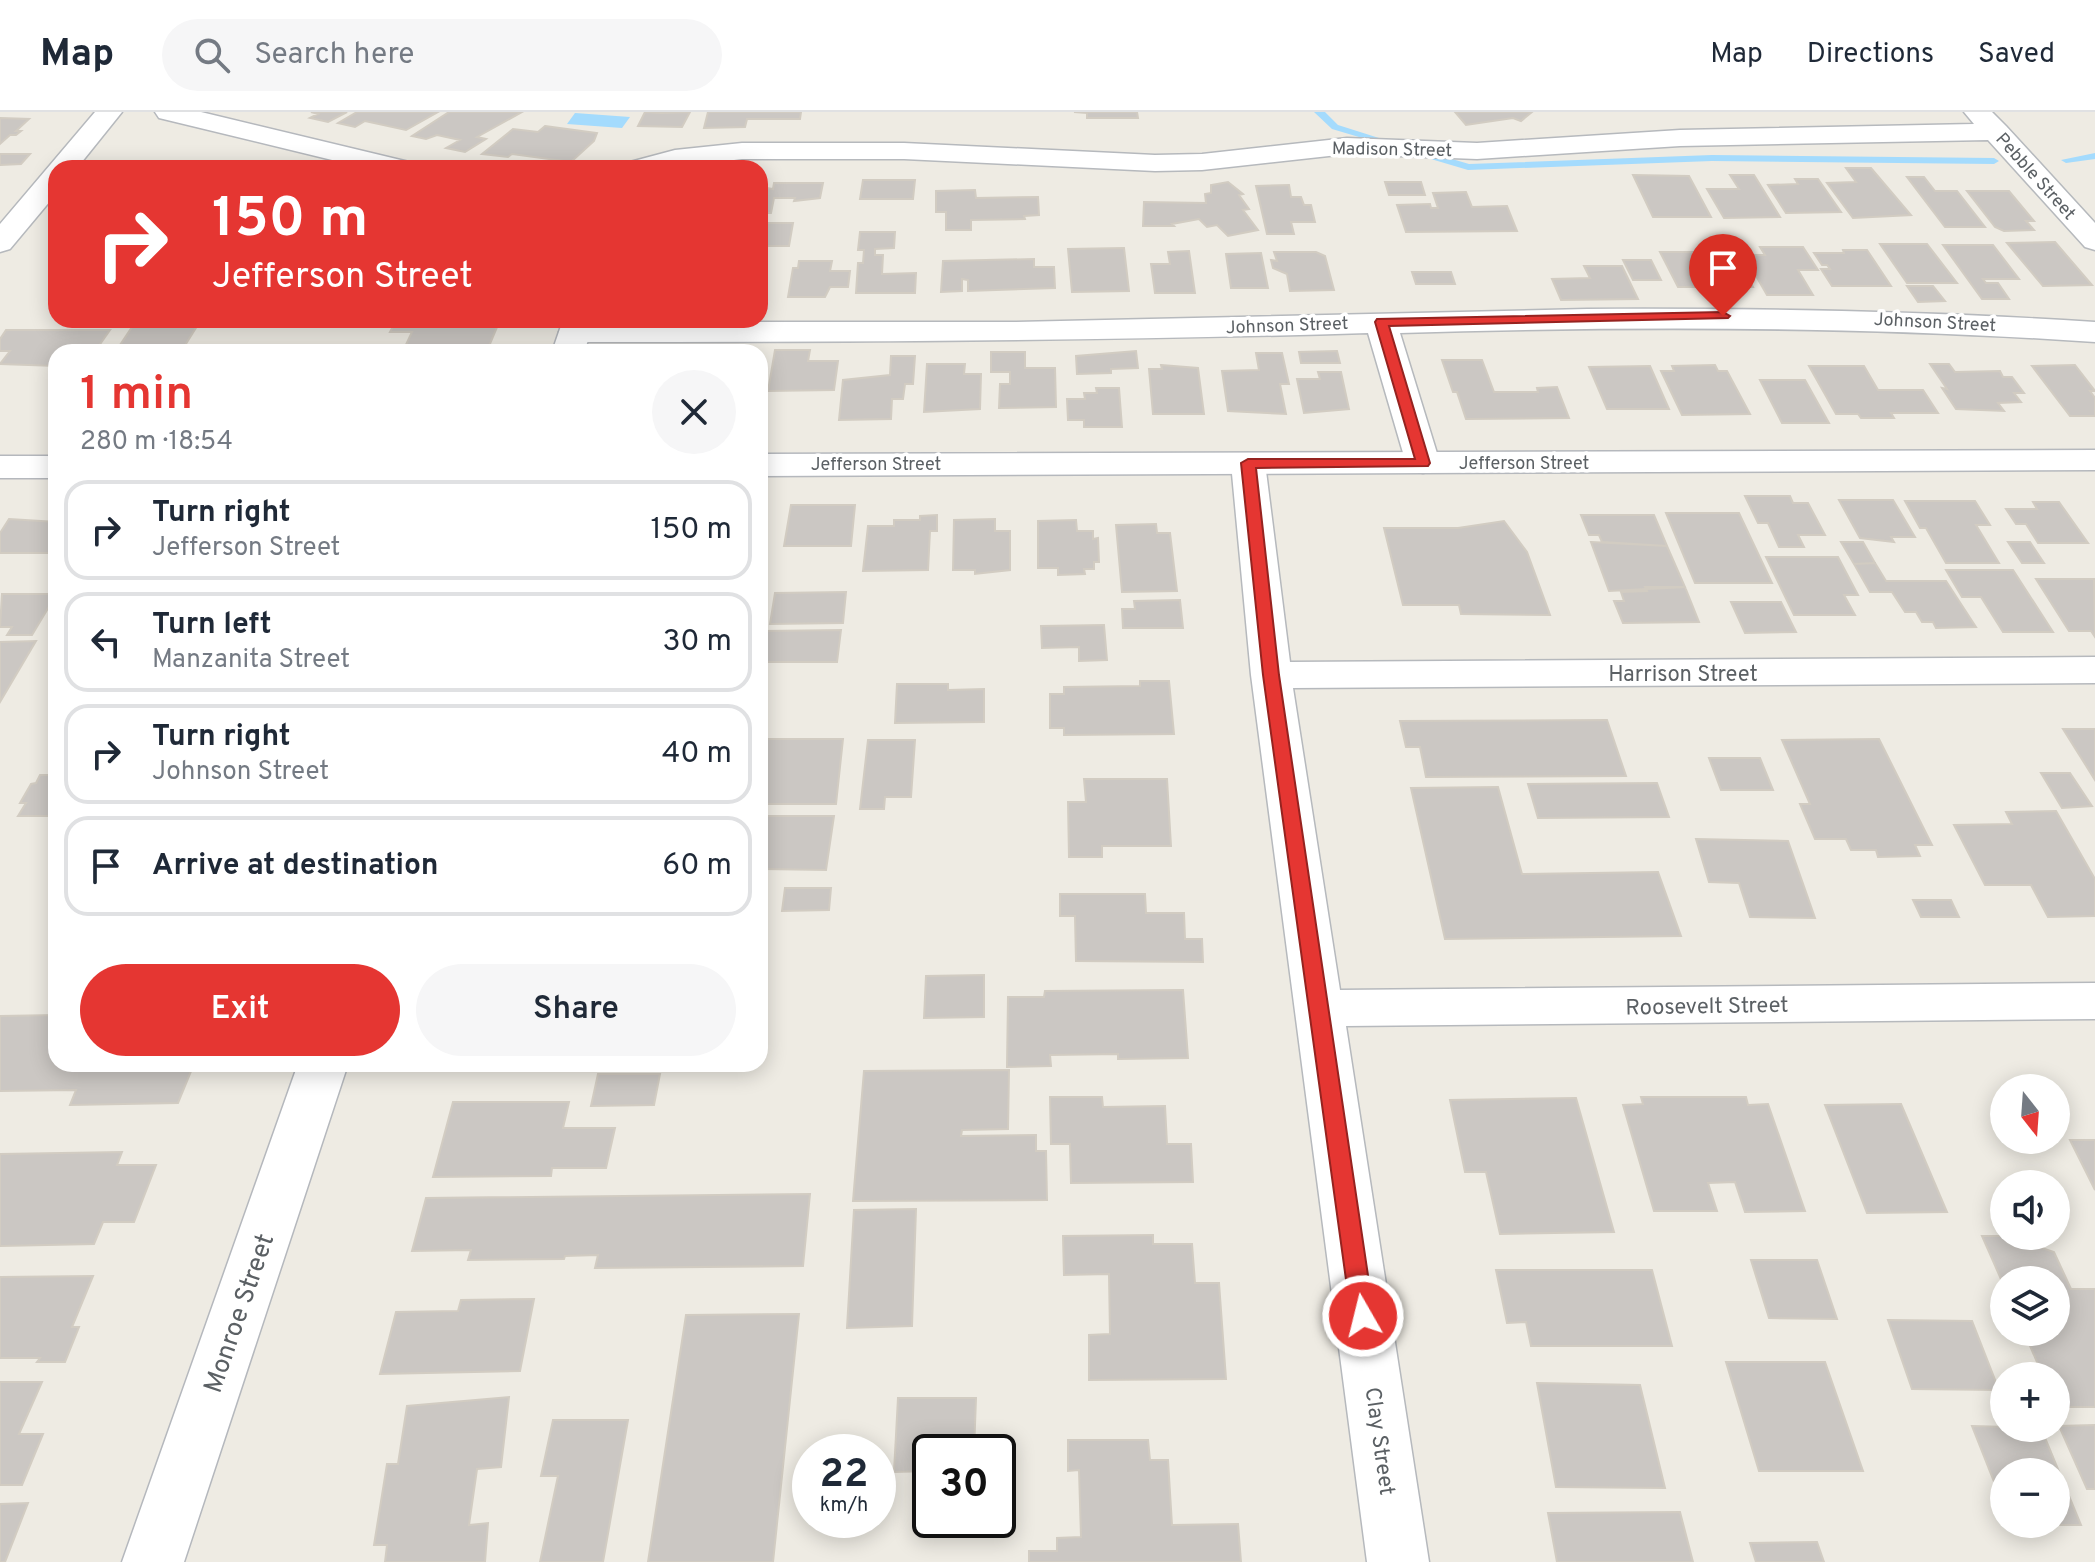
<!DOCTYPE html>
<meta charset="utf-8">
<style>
body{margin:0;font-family:Overpass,sans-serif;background:#f6f6f7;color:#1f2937;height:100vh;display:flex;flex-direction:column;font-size:30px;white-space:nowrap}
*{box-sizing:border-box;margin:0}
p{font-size:26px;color:#747a83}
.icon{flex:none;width:44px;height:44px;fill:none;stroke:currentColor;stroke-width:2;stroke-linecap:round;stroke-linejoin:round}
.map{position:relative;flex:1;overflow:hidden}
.sheet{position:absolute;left:48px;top:232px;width:720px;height:728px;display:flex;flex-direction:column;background:#fff;border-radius:24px;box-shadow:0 4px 20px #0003}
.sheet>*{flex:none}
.hud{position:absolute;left:48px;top:48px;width:720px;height:168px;border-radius:24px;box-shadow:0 4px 20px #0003;background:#e53632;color:#fff;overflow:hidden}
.needle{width:52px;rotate:163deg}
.controls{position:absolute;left:1990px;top:962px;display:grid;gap:16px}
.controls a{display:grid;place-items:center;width:80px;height:80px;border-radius:50%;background:#fff;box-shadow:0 4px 20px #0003;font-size:40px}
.speed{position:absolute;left:792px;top:1322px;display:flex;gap:16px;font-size:40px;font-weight:700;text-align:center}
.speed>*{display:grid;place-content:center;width:104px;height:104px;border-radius:50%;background:#fff;box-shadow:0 4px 20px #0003;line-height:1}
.speed small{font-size:20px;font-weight:400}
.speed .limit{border:4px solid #111;border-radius:12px;background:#fff;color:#111}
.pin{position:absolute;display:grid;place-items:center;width:68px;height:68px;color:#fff;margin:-82px -34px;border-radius:50% 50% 50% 0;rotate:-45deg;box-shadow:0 0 8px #0007}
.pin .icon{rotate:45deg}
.me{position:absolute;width:88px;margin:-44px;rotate:352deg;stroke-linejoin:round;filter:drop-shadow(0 0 6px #0008)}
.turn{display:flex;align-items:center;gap:28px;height:168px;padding:0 32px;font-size:36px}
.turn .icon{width:104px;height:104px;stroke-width:2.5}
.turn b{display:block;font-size:56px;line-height:68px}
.round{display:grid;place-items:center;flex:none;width:84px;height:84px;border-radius:42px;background:#f6f6f7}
.overview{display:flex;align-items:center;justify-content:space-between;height:136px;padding:0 32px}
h1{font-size:48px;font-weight:600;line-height:60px;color:#e53632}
.action{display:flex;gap:16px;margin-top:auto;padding:16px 32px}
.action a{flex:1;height:92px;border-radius:48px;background:#e53632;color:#fff;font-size:32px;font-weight:600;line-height:92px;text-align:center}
.action a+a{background:#f6f6f7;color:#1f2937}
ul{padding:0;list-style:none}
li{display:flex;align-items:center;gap:24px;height:100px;margin:0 16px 12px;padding:0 16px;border:4px solid #e0e1e3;border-radius:24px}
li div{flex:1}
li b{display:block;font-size:30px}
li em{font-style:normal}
header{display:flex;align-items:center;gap:48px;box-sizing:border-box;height:112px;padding:0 40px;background:#fff;border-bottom:2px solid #e0e1e3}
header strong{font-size:38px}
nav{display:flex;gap:44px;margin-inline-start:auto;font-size:28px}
.search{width:560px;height:72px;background:#f6f6f7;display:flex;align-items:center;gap:20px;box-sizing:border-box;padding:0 28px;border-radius:44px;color:#747a83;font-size:30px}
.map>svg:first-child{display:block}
</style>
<header>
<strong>Map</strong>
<div class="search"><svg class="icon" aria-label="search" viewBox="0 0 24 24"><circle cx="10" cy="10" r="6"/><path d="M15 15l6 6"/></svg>Search here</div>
<nav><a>Map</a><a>Directions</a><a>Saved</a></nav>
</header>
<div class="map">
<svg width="2095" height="1450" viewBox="0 0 2095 1450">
<rect width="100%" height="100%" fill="#eeebe3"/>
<path fill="#a4dbfd" d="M575 1 630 5 622 16 567 12Z"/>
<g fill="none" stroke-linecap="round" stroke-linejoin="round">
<path fill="#a4dbfd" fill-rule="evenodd" d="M1314 0H1325L1338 13 1401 33 1396 36 1332 17Z
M1418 37 1469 52 1712 43 1994 46 1999 49 1994 52 1712 49 1468 58 1414 42 1413 40Z
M2095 41V47L2066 51 2061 48Z"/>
</g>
<path fill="#cbc7c3" stroke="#d2ccc2" stroke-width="2" d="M311 0H347L328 10 310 6 318 2Z
M357 0H438L406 18 365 9 355 15 338 11Z
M449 0H522L477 25 486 27 465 40 446 36 460 28 437 23 426 27 412 24Z
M645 0 661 1 690 0 682 15 638 14Z
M708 0H801L800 7H747L745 15 704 16Z
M1074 0H1137L1138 6H1087V1Z
M1455 0H1532L1521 9 1513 6 1466 13Z
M0 6 29 7 16 19H21L16 23H10L0 32Z
M545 14 597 21 594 29 571 50 512 42 508 45 482 42 513 17 538 20Z
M0 42H30L21 52 0 53Z
M1846 56H1871L1911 103 1853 106 1827 71 1856 70Z
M1633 63 1689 64 1711 105H1653Z
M1730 63H1754L1780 105 1724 106 1707 77H1739Z
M1907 65H1924L1935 79H1957L1985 115H1945Z
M1795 67H1818L1841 100 1786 101 1768 73 1798 72Z
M863 68H915L913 87H860Z
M1228 70 1243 82 1239 83 1249 97 1243 98 1258 118 1228 124 1217 113 1207 115 1199 107 1172 112 1174 114H1143L1144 90 1206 91 1205 82 1211 81V73Z
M1385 70H1421L1425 83H1389Z
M774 71H823L820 86 794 89 795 86H774L771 101H760V75L773 77Z
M1289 73 1291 85H1301L1304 93H1311L1315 110H1291L1294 122H1267L1256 74Z
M975 78 976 86 1038 85 1039 103 1024 104 1025 107 971 108V118H946V100H936V79Z
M1967 79H2009L2034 109H2026L2034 118 2004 119 1995 115Z
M1466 80 1472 95 1507 94 1517 119 1406 120 1397 93 1430 92 1431 96H1438L1433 81Z
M760 108H764V111H793L789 134H760Z
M860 120H895L894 136 875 137V143H883L882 162 916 161 915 181H856L858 151H863L864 138H858Z
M2055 130 2092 173 2043 174 2007 131Z
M1880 132H1927L1957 171H1907Z
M1943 133H1993L2019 167H1983L1986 171H1998L2009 187H1982Z
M1760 135H1803L1818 158H1798L1813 183H1767L1744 143H1765Z
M1124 136 1129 179 1072 180 1068 137Z
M1843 138H1867L1891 174H1832L1821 157H1830L1827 153H1822L1814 141H1844Z
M1189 139 1195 181H1155L1151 152H1170L1168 140Z
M1274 140H1316L1325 144 1334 178 1290 179 1287 162 1273 156 1271 148 1277 149Z
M1660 140H1733L1753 175H1678Z
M1261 141 1268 176H1231L1226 142Z
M1034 147V155H1054L1055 176 968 179V168L962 167V179L941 180 943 149Z
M1623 148H1651L1661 168H1633Z
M799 149H832L830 159H850L848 175H830L825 185H788L793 156H798Z
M1584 154H1622L1638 187 1561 188 1552 167 1590 166Z
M1412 160H1451L1455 172H1416Z
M1907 174H1933L1945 189 1918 190Z
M419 208H500L487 239H403L412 220H390L396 209Z
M199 211 184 235 118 236 134 212Z
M6 218H110L96 238H113L56 240V254L0 252 10 239H0V227Z
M775 238H810L808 249H838L834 278 768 279Z
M1136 239 1138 256 1111 257V261L1077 262 1076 244Z
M1337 239 1340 251H1301L1299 240Z
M991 240H1025V256H1055L1056 295 999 296 1000 272H1010V260H991Z
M1256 241H1282L1289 272H1280L1286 302 1228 299 1222 259 1259 258Z
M891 244H915L913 272H905L903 287H892L891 307 839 308 843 268 890 263Z
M1442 248H1482L1494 280H1538L1537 276 1557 275 1569 306 1466 307 1457 280H1453Z
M927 252H965L964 262H981L980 297 924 300Z
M1930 252H1949L1955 260 2000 259 2003 265H2012L2024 281H2014L2021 290 1998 291 2004 299 1956 297 1942 276 1947 277Z
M1161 253 1198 256 1204 302H1153L1149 257H1162Z
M1715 253 1718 259H1727L1750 302 1682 303 1661 259H1674L1672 254Z
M2075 253 2095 279H2090L2095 286V304H2070L2032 254Z
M1650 254 1669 297H1607L1589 255Z
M1809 254H1864L1878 278H1923L1938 301H1891L1894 306H1861L1858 302H1836Z
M1318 260H1341L1349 297 1304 301 1297 267H1320Z
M1760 268H1805L1829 311H1782Z
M1096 276H1119L1122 315H1084V308H1068L1067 287H1085L1084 281H1097Z
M1745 384H1790L1793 391H1808L1825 423H1798L1804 435H1779L1768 411H1758Z
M1839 388H1893L1915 425H1891L1894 430 1860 426Z
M1905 389H1975L1990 413H1976L1999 451H1946L1926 416H1920Z
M2033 390H2059L2088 431H2038L2026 412H2016L2006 397H2037Z
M791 393H855L851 434H784Z
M1666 401H1739L1772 471H1695Z
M937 403V419H930L928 458 863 459 868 414H894V408H920V404Z
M1581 403H1654L1667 434 1602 430 1599 423H1589Z
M9 407 56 410V441H0V421Z
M995 407V419H1010V458L975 462V458H953L954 408Z
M1076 408 1077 419H1093V427L1098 426 1099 450H1094V457H1084L1085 462 1058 463V456H1038V409Z
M1504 409 1527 440 1550 503 1461 502 1459 493H1403L1384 416H1458Z
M1156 412 1157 421H1170L1177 479 1122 480 1116 413Z
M1591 430 1667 434 1685 475 1609 479Z
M1841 430H1863L1875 451 1854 452Z
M2008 430H2030L2044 451H2022Z
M1766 445H1838L1858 483H1844L1855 503H1794Z
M1875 451 1886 469H1946L1976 515 1936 516 1933 510H1922L1916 500H1905L1892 480H1870L1854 452Z
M1946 458H2013L2053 520H2003L1981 485H1962Z
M2036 467H2094L2095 525 2091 519H2069Z
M1645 475H1685L1699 510 1623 511 1614 489H1624L1621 480 1647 479Z
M846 480 843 511 770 512 775 481Z
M2 482H56V483L32 523H7L12 515H0Z
M1180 488 1183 516H1123L1122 497H1135L1134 489Z
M1731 490H1781L1796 520 1745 521Z
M1104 513 1107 548 1079 549V535L1042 536 1041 514Z
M841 518 837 550H760V519Z
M36 529 0 590V530Z
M1140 569H1169L1174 622 1064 623V616H1050V582H1064V575L1140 574Z
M897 572H948V578L984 577V610L895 611Z
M1607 608 1626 664 1426 665 1420 635H1406L1400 609Z
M2063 617H2095V668Z
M760 627H843L836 692H760Z
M1879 627 1932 733H1915L1920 744 1878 745 1876 738H1851L1846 727H1815L1800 692H1810L1782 628Z
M868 628H915L911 685H885L884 697H860Z
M1709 646H1760L1773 678H1721Z
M2041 661H2070L2092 694 2062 696Z
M40 663H56V704H18L26 691H20L31 672 36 671Z
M1084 667H1167L1171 734H1102V745H1069L1068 690H1086Z
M1657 671 1669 705 1538 706 1528 672Z
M1498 675 1522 762 1658 760 1681 824 1445 827 1411 676Z
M2056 699 2095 767V804L2048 805 2031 773H1985L1954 713 2012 712 2006 700Z
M760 704H834L826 758 760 757Z
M1696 727 1788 729 1815 806 1750 805 1739 771 1709 770Z
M785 776H831L829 798 782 799Z
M1060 782H1145L1146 801H1184L1185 827H1202L1203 850 1076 849 1075 804H1060Z
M1913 788H1951L1959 805H1921Z
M984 863V905L924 906 926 864Z
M1183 878 1188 946 1118 947V942L1050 943 1051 954 1007 955 1008 885H1044L1045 879Z
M56 903V952H194L178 991 70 993 76 978 0 979V904Z
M1009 958 1008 1017 962 1018 961 1024 1036 1023V1039H1046L1047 1088 853 1089 864 959Z
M598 962H660L654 993 591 994Z
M1050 985H1102L1103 995 1165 994 1167 1032H1191L1193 1070 1071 1071 1070 1032H1051Z
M1641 985H1746L1748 993 1768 992 1805 1099 1745 1100 1735 1070 1708 1071 1717 1099H1654L1623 993 1643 992Z
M1576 986 1614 1120 1500 1122 1486 1060H1465L1450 988Z
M453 990H569L563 1016H615L606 1056H552L551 1064 433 1065Z
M1901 992 1947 1100 1867 1101 1825 993Z
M2070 1028H2095V1078Z
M122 1040 117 1053H156L134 1110H103L94 1132 0 1134V1042Z
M810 1082 803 1154 595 1156 598 1143 565 1144 564 1147 468 1148 471 1138 412 1139 426 1086Z
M916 1097 912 1214 847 1216 854 1098Z
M1153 1123V1132H1192L1195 1171H1219L1226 1267 1089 1268V1223L1110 1222 1109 1162 1064 1163 1063 1124Z
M1982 1124H2034L2039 1135 2054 1140 2071 1177H2095V1295H2057L2056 1264H2043L2024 1220H2056V1168H2004V1174Z
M1751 1148H1817L1837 1207 1769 1206Z
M1496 1158H1652L1672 1234H1531L1526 1210 1507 1211Z
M93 1164 72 1215H79L65 1250H37L40 1246H0V1165Z
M534 1187 520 1259 380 1262 396 1200 458 1199 461 1188Z
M799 1202 773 1450H648L686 1203Z
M1888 1208 1972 1209 1999 1278 1912 1277Z
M1726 1250H1825L1863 1359H1759Z
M0 1270H42L19 1322H43L22 1373H0Z
M1537 1271 1640 1273 1665 1376 1556 1375Z
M509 1285 501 1355 477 1357 469 1413 488 1411 485 1450H385L387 1433H374L387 1352H398L407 1294Z
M898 1286H976L974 1340H930V1359L894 1360Z
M553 1308H628L603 1450H540L558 1364H541Z
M2095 1313V1377H2087L2059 1314Z
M1972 1314 2041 1316 2081 1413H2011L2056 1412V1360H2004V1395Z
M1068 1328H1148L1150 1348H1168L1172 1413 1238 1412 1241 1450H1029V1439H1057V1426L1081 1425 1079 1358 1068 1359Z
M28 1391 5 1450H0V1392Z
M1680 1400 1693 1450H1557L1548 1401Z
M1817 1430 1824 1450H1756L1750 1431Z"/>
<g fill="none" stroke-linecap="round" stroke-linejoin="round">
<defs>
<path id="street" d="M95 0H122L77 56H56V82L10 137 0 140V112Z
M1964 0H1992L2006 14 2095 111V138L2085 135 1988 28 1680 34 1477 47 1347 42 1202 58 1155 59 904 47H742L670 56H626L630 50 675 38 742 31H904L1155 43 1202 42 1347 26 1477 31 1680 18 1974 12Z
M1587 197C1757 196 1926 199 2095 210V230C1863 214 1632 214 1400 221L1440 351 1435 358 1423 361 1411 358 1406 351 1368 221C1104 229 840 230 575 230L564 227 559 220 564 213 575 210H1016Z
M1248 341 1260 344 1265 351 1290 550 2095 545V571L1293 576 1340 878 2095 871V907L1346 914 1429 1450H1367L1251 563 1231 351 1236 344Z"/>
<path id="secondary" d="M155 0H201L409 50 413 56H365L159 6Z
M563 208H595L584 240H552Z
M2095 338V358L760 364V342Z
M0 344H56V366H0Z
M298 952H348L184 1450H122Z"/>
</defs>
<use href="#street" stroke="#b6b9bd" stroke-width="3"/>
<use href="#secondary" stroke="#b5b8bd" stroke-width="3"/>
<use href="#street" fill="#fff" fill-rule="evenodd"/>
<use href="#secondary" fill="#fff" fill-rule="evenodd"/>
</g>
<path fill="#e53632" stroke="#952320" stroke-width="2" d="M1723 200 1730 204 1728 206 1389 214 1430 351 1428 354 1256 356 1279 563 1374 1204 1371 1211 1363 1214 1354 1211 1351 1204 1263 563 1241 351 1248 347H1415L1375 210 1377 207Z"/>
<g text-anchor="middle" stroke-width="7" stroke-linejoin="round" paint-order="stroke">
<g font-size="18" fill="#5b6064" stroke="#fff">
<text transform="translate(1392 37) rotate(1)" y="6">Madison Street</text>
<text transform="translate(2036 64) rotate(48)" y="6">Pebble Street</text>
<text transform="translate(1935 210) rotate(3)" y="6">Johnson Street</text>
<text transform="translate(1287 213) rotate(-2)" y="6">Johnson Street</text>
<text x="1524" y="357">Jefferson Street</text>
<text x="876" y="358">Jefferson Street</text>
</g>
<g font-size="22" fill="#5b6064" stroke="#fff">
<text x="1683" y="569">Harrison Street</text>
<text transform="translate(1707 893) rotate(-1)" y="8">Roosevelt Street</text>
<text transform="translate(1381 1329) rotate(82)" y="8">Clay Street</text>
</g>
<g font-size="26" fill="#5b6064" stroke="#fff">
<text transform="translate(238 1201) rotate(-71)" y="9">Monroe Street</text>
</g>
</g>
</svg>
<div class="controls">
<a><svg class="needle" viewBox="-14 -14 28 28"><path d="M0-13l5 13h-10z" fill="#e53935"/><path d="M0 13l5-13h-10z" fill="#747a83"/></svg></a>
<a><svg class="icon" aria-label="sound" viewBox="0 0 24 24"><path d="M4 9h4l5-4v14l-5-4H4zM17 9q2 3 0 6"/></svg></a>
<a><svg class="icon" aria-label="layers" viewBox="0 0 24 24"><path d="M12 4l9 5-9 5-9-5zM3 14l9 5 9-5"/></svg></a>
<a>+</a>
<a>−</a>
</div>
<div class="speed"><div>22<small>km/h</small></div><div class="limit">30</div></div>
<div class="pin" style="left:1723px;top:204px;background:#d93025"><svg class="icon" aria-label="arrive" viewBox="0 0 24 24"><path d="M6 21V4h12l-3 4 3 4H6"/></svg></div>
<svg class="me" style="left:1363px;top:1204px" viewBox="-20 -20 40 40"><circle r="17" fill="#e53632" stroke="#fff" stroke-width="3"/><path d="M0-11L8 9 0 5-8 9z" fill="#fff"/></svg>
<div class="hud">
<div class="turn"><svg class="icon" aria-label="right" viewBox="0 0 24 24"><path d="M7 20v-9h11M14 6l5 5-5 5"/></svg><div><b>150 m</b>Jefferson Street</div></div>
</div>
<section class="sheet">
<div class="overview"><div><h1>1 min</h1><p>280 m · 18:54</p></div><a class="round"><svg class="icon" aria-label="close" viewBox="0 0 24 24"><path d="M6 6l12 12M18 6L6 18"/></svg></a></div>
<ul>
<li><svg class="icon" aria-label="right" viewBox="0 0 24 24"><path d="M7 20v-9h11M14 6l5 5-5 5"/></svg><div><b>Turn right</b><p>Jefferson Street</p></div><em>150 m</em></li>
<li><svg class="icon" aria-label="left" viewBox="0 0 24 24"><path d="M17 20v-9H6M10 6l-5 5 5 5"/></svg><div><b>Turn left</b><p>Manzanita Street</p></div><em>30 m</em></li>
<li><svg class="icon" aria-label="right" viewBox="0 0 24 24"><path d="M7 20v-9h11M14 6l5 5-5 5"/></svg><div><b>Turn right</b><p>Johnson Street</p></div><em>40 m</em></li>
<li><svg class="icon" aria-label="arrive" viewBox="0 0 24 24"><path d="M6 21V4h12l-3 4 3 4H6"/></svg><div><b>Arrive at destination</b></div><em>60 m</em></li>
</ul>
<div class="action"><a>Exit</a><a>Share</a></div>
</section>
</div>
